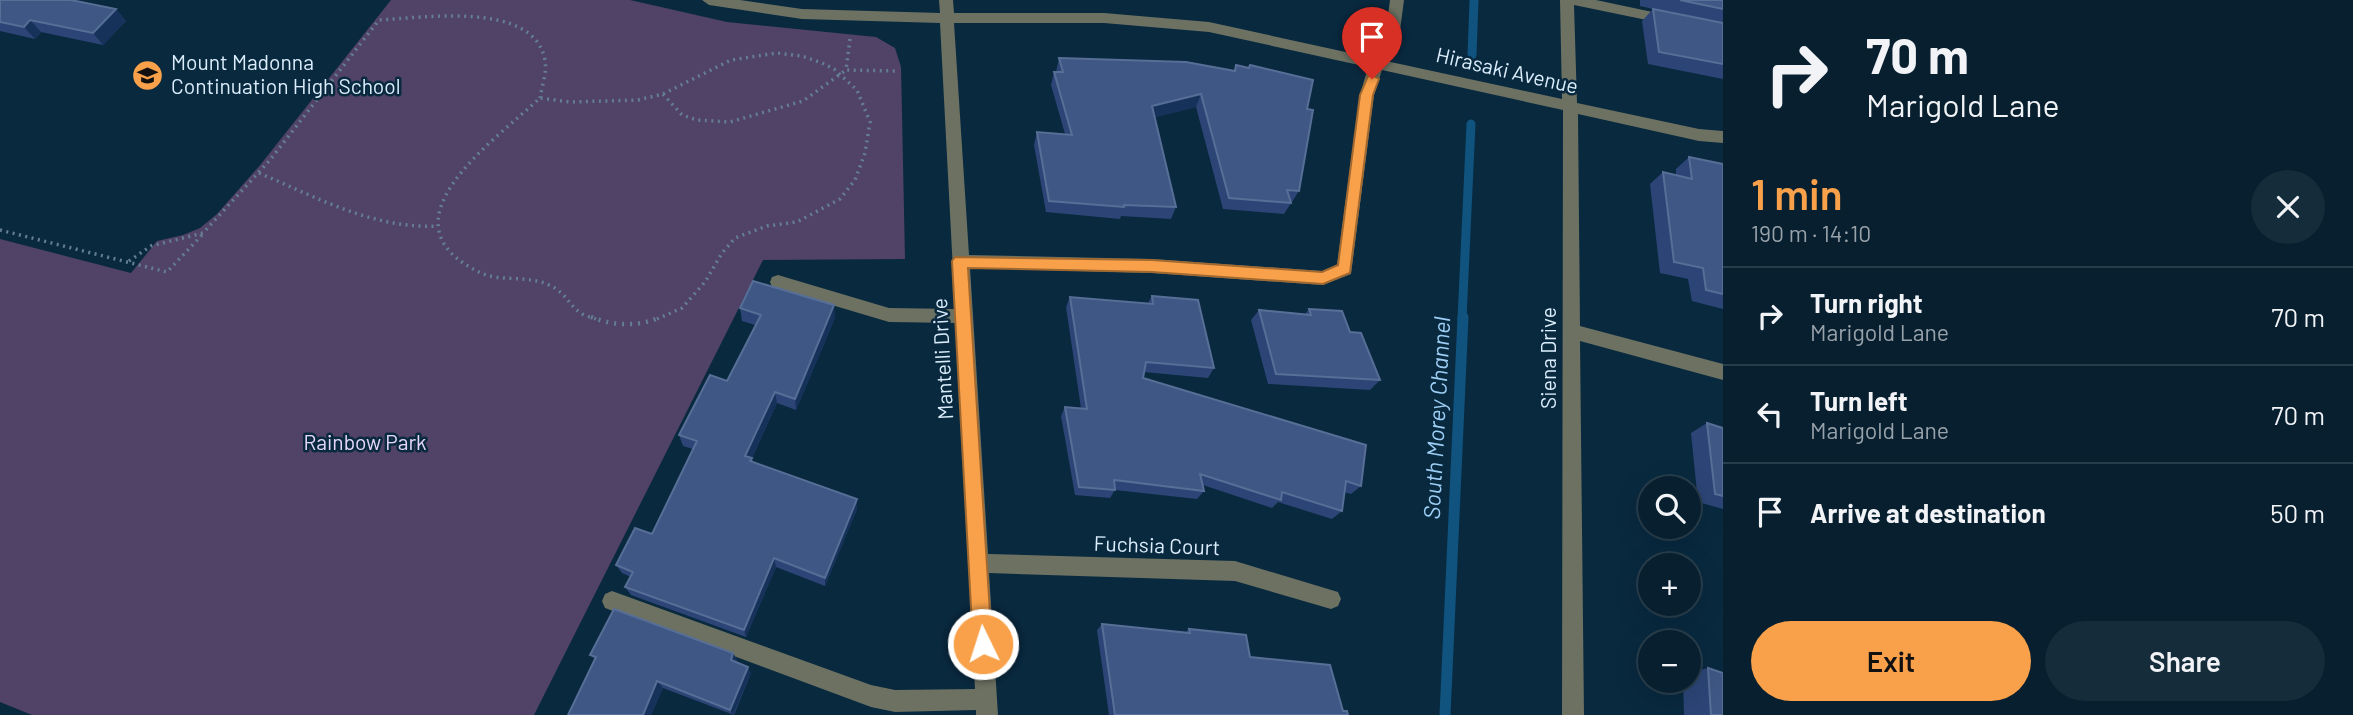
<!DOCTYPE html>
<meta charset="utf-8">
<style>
body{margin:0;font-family:Barlow,sans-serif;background:#152c3b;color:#f1f3f6;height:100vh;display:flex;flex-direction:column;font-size:26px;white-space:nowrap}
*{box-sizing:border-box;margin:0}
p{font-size:23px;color:#98a2aa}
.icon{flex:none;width:38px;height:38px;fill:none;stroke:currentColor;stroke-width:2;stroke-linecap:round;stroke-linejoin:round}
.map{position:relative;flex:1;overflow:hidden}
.side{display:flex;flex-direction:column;background:#071f2f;width:630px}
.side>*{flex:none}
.hud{background:#071f2f;color:#f1f3f6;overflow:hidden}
.controls{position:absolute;left:1638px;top:476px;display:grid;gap:14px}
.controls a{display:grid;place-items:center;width:63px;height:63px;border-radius:50%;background:#071f2f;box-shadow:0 7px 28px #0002,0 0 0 2px #283d4b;font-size:35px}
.pin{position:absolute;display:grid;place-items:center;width:60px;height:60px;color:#fff;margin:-72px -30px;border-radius:50% 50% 50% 0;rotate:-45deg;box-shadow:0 0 7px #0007}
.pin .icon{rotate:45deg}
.me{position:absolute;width:77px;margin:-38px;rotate:356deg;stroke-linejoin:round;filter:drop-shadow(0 0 5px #0008)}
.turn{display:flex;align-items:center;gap:24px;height:147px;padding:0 28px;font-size:32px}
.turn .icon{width:91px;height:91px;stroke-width:2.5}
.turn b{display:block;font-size:49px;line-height:60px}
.round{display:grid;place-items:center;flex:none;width:74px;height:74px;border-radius:37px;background:#152c3b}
.headline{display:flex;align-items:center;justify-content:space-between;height:119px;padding:0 28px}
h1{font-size:42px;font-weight:600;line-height:52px;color:#f8a14a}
.action{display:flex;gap:14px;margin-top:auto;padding:14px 28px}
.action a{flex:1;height:80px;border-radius:42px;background:#f8a14a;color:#111;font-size:28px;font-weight:600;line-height:80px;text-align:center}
.action a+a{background:#152c3b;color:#f1f3f6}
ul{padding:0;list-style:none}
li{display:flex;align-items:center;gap:21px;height:98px;padding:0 28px;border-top:2px solid #283d4b}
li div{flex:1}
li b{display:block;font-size:26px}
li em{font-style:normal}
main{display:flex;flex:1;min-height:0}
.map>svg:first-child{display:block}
</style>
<main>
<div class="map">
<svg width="1723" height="715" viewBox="0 0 1723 715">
<rect width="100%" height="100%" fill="#09293f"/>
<path fill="#514267" d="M391 0H630L727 22 876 37 895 48 901 67 905 259 763 260 534 715H32L0 702V239L131 273 157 241 183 235 200 228 217 214 261 164Z"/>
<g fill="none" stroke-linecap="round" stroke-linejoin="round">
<path stroke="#0f537e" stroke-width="9" d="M1472 55 1474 0
M1462 319 1471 124"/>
<path stroke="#0f537e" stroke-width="11" d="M1445 715 1463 317"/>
<path stroke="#657f91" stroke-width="3.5" stroke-dasharray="2 4.5" stroke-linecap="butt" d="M850 39 846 70 898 71
M663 94 682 115 697 120 730 122 803 101 846 70
M259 173C316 197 373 229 437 226
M0 230 167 272 203 234
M129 261 151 246 203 233 270 160 379 20C422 18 534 0 545 60 547 73 542 86 540 98
M596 319C591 317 584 316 581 313 568 305 567 293 549 285 528 275 501 282 481 273 375 223 493 142 540 98L570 102 638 100 663 94 731 60 777 53 802 56 822 63 834 69 857 90 870 122 865 153 855 180 840 199 797 222 767 226 735 238 722 253 705 282 682 308 657 319"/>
<path stroke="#657f91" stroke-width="4.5" stroke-dasharray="2 6" stroke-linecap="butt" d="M591 317C614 326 638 327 661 317"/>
<path fill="#6c7162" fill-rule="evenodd" d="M702 0H740L802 9 940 13 939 0H953L954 13H1104L1209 22 1373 58 1385 38 1390 0H1404L1399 38 1386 61 1562 99 1560 0H1596L1676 17V23L1671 25 1574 5 1577 103 1699 129 1723 131V143L1699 141 1578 114 1580 326 1723 364V380L1580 341 1584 715H1562L1563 110 1382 70 1374 95 1351 274 1323 285 1152 273 970 268 988 554 1235 561 1338 592 1341 599 1338 606 1331 609 1235 581 989 573 998 715H976V710L895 712 871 707 605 608 602 601 605 594 612 591 871 685 895 690 975 689 956 323 889 322 778 289 772 287 770 282 772 277 778 275 889 308 955 309 940 23 802 19 709 5ZM954 23H1104L1209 32 1368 67 1360 95 1337 265 1322 271 1152 259 969 255Z"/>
</g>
<path fill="#2c4576" d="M0 0 116 9 126 21 103 45 41 32 35 39 0 31Z
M1640 0H1723V79L1648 64 1642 21 1653 9 1662 11 1640 6Z
M1059 58 1234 71 1236 65 1307 109 1299 191 1284 214 1223 209 1196 107 1155 117 1176 207 1171 219 1121 216 1120 219 1046 212 1034 145 1037 132 1065 134 1051 85 1054 72H1056Z
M1689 157 1723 164V309L1692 301 1688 279 1660 273 1650 184 1663 172 1676 175V169Z
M1152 296 1214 368 1208 378 1144 372 1143 378 1361 486 1351 494 1344 492 1342 511 1332 519 1278 502 1272 508 1203 485 1204 491 1197 499 1115 490 1110 498 1075 495 1061 416 1065 407 1081 408 1066 307 1070 297 1148 303Z
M740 308 835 318 796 410 777 403 752 458 753 462 857 509 825 586 776 567 746 637 631 595 625 587 631 577 622 573 616 565 652 534 693 449 683 446 679 435 727 381 755 325 742 321Z
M1309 309 1350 332 1380 380 1370 390 1268 384 1251 320 1259 310 1305 314Z
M1707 423 1723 428V509L1698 502 1691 433Z
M1102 624 1185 633 1189 629 1250 657 1343 711 1348 715H1109L1097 630Z
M733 653 737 660 736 662 751 673 734 715 663 688 651 715H568L595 659 590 655Z
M1708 668 1723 715H1684L1683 681H1689V673Z"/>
<path fill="#16325a" d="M116 9 126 21 103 45 93 33Z
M30 20 41 32 35 39 24 27Z
M1201 94 1196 107 1148 119 1152 106Z
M834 305 835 318 796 410 795 399Z
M775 392 777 403 748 466 745 456Z
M857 499V509L825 586V578Z
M774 558 776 567 746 637 744 630Z
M733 653 737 660 734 666 731 660Z
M748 667 751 673 733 715 730 710Z
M657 681 663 688 651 715H643Z"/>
<path fill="#3f5784" stroke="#576e97" stroke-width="2" d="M0 0H71L116 9 93 33 30 20 24 27 0 22Z
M1680 0H1723V9Z
M1653 9 1723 23V64L1659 52Z
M1059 58 1186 62 1235 71 1236 65 1249 68 1250 65 1313 80 1307 109 1313 110 1299 191 1287 190 1291 203 1229 198 1201 94 1152 106 1176 207 1124 205V207L1049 201 1037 132 1072 135 1054 72H1063Z
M1689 157 1723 164V294L1706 290 1703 268 1674 262 1663 172 1692 179Z
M753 281 834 305 795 399 775 392 745 456 752 458 750 461 857 499 825 578 774 558 744 630 625 587 633 572 616 565 635 528 652 534 697 441 679 435 710 375 727 381 761 315 740 308Z
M1152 296 1198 300 1214 368 1146 362 1143 378 1366 445 1361 486 1346 481 1342 511 1282 492 1281 500 1200 474 1204 491 1114 480 1115 490 1079 487 1065 407 1087 409 1070 297 1153 304Z
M1309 309 1342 311 1350 332 1361 333 1380 380 1276 374 1259 310 1311 315Z
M1707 423 1723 428V496L1715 494Z
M614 609 733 653 731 660 748 667 730 710 657 681 643 715H568L596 657 590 655Z
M1102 624 1190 633 1189 629 1246 635 1250 657 1330 665 1343 711H1347L1348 715H1115Z
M1708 668 1723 673V715H1711Z"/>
<path fill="#f8a14a" stroke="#a16930" stroke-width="2" d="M1372 75 1379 79 1373 95 1350 273 1323 284 1152 272 968 268 992 644 989 651 983 654 976 651 973 644 952 261 955 257 1152 260 1322 272 1338 265 1360 95 1368 76Z"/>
<defs>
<symbol id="school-disc" viewBox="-11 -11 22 22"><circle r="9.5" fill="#f8a14a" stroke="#09293f"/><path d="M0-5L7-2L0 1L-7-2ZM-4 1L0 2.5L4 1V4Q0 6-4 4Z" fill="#111"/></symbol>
</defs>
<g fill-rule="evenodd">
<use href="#school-disc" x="130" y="58" width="35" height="35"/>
</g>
<g text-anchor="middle" stroke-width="5" stroke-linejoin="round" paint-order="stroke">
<g font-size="21" fill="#dbedfb" stroke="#09293f" text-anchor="start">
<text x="171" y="70">Mount Madonna<tspan x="171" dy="24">Continuation High School</tspan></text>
</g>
<g font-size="21" fill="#dbedfb" stroke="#09293f">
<text transform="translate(1507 71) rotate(13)" y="7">Hirasaki Avenue</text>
<text transform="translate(1549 358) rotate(-90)" y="7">Siena Drive</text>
<text transform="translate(943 359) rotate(-93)" y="7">Mantelli Drive</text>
<text transform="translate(1157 546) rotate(2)" y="7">Fuchsia Court</text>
</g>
<g font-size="21" fill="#e6d8fc" stroke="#09293f">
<text x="365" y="450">Rainbow Park</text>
</g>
<g font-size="23" font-style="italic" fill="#9dcef5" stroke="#09293f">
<text transform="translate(1437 418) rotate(-87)" y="8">South Morey Channel</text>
</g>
</g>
</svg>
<div class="controls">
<a><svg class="icon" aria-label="search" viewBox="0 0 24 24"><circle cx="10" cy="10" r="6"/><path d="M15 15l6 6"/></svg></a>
<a>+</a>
<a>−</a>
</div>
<div class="pin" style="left:1372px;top:79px;background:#d93025"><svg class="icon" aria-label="arrive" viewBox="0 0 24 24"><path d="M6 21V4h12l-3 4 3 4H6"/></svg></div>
<svg class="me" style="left:983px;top:644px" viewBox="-20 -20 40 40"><circle r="17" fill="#f8a14a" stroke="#fff" stroke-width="3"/><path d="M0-11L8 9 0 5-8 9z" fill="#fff"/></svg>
</div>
<section class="side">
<div class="hud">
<div class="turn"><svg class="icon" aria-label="right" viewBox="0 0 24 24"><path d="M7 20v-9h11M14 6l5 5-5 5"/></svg><div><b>70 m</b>Marigold Lane</div></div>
</div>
<div class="headline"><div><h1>1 min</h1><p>190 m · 14:10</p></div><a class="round"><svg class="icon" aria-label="close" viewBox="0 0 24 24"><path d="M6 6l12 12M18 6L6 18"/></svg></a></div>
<ul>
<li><svg class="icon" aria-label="right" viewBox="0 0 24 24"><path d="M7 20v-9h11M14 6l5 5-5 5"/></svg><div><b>Turn right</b><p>Marigold Lane</p></div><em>70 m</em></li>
<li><svg class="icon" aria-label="left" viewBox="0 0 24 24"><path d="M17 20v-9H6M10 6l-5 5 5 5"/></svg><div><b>Turn left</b><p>Marigold Lane</p></div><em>70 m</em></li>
<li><svg class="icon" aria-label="arrive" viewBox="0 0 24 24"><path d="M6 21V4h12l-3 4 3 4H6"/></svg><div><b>Arrive at destination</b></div><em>50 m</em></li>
</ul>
<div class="action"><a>Exit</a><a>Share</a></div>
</section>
</main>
